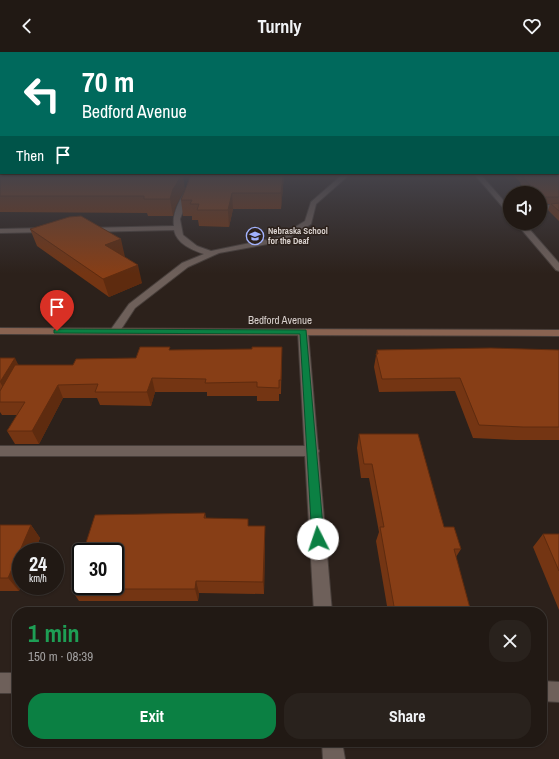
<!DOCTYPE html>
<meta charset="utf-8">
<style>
body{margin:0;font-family:"Archivo Narrow",sans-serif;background:#29221d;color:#f1f3f6;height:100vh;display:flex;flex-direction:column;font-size:15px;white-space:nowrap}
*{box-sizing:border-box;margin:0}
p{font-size:13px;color:#a2a0a0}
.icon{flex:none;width:22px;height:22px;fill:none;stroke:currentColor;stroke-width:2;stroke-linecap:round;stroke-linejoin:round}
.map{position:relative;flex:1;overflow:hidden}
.side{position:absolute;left:12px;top:555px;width:535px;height:140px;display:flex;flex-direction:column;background:#211914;border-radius:16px;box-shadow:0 1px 3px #0004,0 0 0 1px #3e3834}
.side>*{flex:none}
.banner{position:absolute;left:0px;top:0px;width:559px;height:122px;box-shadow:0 1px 3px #0004,0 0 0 1px #3e3834;background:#00695c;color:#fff;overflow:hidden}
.controls{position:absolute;left:503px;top:134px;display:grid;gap:8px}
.controls a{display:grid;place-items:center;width:44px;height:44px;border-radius:50%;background:#211914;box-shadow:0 1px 3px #0004,0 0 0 1px #3e3834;font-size:20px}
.speed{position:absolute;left:12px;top:491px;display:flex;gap:8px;font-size:20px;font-weight:700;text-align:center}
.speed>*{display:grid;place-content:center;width:52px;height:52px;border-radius:50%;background:#211914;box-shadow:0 1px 3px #0004,0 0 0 1px #3e3834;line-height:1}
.speed small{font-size:10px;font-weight:400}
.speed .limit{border:2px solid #111;border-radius:6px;background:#fff;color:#111}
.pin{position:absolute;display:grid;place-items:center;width:34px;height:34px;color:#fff;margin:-41px -17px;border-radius:50% 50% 50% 0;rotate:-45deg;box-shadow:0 0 4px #0007}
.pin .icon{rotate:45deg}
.me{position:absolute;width:44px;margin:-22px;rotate:356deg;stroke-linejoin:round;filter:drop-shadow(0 0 3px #0008)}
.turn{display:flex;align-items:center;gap:14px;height:84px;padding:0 16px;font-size:18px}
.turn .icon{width:52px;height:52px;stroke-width:2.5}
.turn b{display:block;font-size:28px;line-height:34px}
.then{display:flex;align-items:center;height:38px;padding:0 16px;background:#0003;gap:8px;font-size:15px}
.round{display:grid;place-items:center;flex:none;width:42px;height:42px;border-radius:16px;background:#29221d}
.head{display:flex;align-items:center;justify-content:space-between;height:68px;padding:0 16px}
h1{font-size:24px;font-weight:700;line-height:30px;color:#1e9e55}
.action{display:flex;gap:8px;margin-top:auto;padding:8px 16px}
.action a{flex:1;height:46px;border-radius:16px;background:#0b8043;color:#fff;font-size:16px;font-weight:700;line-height:46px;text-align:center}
.action a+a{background:#29221d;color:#f1f3f6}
header{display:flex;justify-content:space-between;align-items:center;height:52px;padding:0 16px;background:#211914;font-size:18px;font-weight:700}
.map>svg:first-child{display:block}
</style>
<header><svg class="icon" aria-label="back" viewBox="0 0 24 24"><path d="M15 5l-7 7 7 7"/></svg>Turnly<svg class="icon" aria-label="heart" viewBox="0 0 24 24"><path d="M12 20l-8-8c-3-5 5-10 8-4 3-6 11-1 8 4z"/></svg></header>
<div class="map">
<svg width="559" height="707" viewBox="0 0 559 707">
<rect width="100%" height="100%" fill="#2c211b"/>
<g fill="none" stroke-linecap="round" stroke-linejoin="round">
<defs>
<path id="lane" d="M197 123H203L192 136 180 167 183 183 197 194 211 199 279 185 305 169 311 150 342 123H349L316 152 311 172 284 189 219 201 188 215 135 256 118 282H110L109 280 129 252 182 211 204 202C192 198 177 192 174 178L87 180 83 178 87 176 174 174C171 158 187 135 197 123Z
M46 176H49V180L0 181V177Z
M0 394H312L317 395 319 399 317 403 312 404H0Z"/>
<path id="street" d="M475 123H481L510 156V162L508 161Z
M540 153H559V157H540Z
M516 171H524L559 211V219L556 218Z
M303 277 308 280 332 560H314L298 280Z
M0 621H17V641H0Z
M542 629 559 630V650L542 649Z
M322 690H342L345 707H323Z"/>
<path id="secondary" d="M0 276 559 278V284L0 282Z"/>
</defs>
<use href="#lane" stroke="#473e3a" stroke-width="2"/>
<use href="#street" stroke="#473e3a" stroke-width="2"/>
<use href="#secondary" stroke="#473e3a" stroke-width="2"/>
<use href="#lane" fill="#6e605a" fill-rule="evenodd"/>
<use href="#street" fill="#6e605a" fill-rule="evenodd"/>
<use href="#secondary" fill="#896351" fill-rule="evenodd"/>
</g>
<path fill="#743513" d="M0 123H183L173 164H148L147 161 0 160Z
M191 123H284L281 157H233L229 175 199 174 198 168H192V164H183L181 148Z
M513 123H559V169L548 158 550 152H541L540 151V141H530L520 132 521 131Z
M30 177 125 205 142 231 109 245 37 194Z
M282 295 281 342H279V349H257V344H207V340H155L151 354 100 353 97 346H63L39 392H15L7 379 17 363H2L0 360V306L19 313H73L136 306 170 298 252 297Z
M377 298H559V388H516L473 386 455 339 379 340 374 315Z
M359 382 444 475 461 497 456 505 471 560H388L376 489 379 480 369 426H361L357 396Z
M205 461 206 466 249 474H265V487L264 542 199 541 198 549H79L71 537Z
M0 473H31L40 486 19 539H0Z
M543 482H559V558L533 495Z"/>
<path fill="#5e2b0f" d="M182 123H183L185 137 176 154 173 164 170 147 173 137Z
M283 123H284L281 157V141Z
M232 141 233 157 229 175 228 158Z
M121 187 125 205 110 211 105 193Z
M138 213 142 231 109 245 103 227Z
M15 306 22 320 8 344 0 330Z
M152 326 155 340 151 354 147 340Z
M58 333 63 346 39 392 32 379Z
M31 473 40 486 34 500H21V534L19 539 8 526Z
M265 474V487L264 542 263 530Z
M196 529 199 541 198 549 195 537Z"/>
<path fill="#873e16" stroke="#5e2b0f" d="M0 123H182L173 137 170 147H144V144H0Z
M191 123H283L281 141H232L228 158H197L199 152H190L192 148H181Z
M522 123H559V145H543L522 125H524Z
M559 151V159L551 152Z
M81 164 121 187 105 193 138 213 103 227 30 177 69 165Z
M140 295H170L169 298 252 297V295H282L281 328H279V336L257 335V330L205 331 206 327 152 326 147 340H95L98 332 58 333 32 379H7L25 350H0V339L15 313H73L76 307 136 306Z
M491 296 559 298V375H523L479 373 460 326 382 327 376 302H378L377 298Z
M0 306H15L0 330Z
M359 382H418L444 475H454L461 497H454L471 560H395L380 475H384L372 412H364Z
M205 461 204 466 248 467V474H265L263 530 196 529 195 537H71L81 506V534H115V500H83L95 463Z
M0 473H31L8 526H0Z
M543 482H559V519Z"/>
<linearGradient id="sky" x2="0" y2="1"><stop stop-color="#18120f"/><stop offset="0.55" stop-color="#45434a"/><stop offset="1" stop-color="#45434a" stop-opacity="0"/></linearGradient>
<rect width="559" height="222" fill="url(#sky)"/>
<path fill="#0b8043" stroke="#07532c" d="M57 277 306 278 324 487 322 491 318 492 314 491 312 487 300 282 54 281V278Z"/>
<defs>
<symbol id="school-ring" viewBox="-11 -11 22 22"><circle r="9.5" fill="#2c211b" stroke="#a2b2fd" stroke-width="1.5"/><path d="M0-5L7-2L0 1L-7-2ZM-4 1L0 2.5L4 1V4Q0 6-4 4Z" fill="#a2b2fd"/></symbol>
</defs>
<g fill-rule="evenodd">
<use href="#school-ring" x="245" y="174" width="20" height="20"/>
</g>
<g text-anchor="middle" stroke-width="3" stroke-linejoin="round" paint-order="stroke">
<g font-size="9" font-weight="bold" fill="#d9d1ce" stroke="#2c211b" text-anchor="start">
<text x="268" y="182">Nebraska School<tspan x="268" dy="10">for the Deaf</tspan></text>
</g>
<g font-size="11" fill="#d9d1ce" stroke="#2c211b">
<text x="280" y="272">Bedford Avenue</text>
</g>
</g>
</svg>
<div class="controls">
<a><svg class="icon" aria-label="sound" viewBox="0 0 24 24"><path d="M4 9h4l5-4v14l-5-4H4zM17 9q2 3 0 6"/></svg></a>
</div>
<div class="speed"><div>24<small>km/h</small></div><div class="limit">30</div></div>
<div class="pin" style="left:57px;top:279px;background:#d93025"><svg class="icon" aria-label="arrive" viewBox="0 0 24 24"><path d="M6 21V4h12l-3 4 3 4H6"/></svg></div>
<svg class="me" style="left:318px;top:487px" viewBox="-20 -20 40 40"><circle r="19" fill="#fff"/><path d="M0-13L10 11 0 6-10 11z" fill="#0b8043"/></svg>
<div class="banner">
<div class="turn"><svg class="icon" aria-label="left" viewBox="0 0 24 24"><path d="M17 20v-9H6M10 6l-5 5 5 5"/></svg><div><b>70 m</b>Bedford Avenue</div></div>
<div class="then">Then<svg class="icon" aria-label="arrive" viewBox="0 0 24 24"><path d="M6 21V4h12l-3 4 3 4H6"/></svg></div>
</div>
<section class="side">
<div class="head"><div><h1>1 min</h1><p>150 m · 08:39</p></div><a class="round"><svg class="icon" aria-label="close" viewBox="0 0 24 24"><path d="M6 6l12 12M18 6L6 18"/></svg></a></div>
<div class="action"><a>Exit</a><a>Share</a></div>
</section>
</div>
